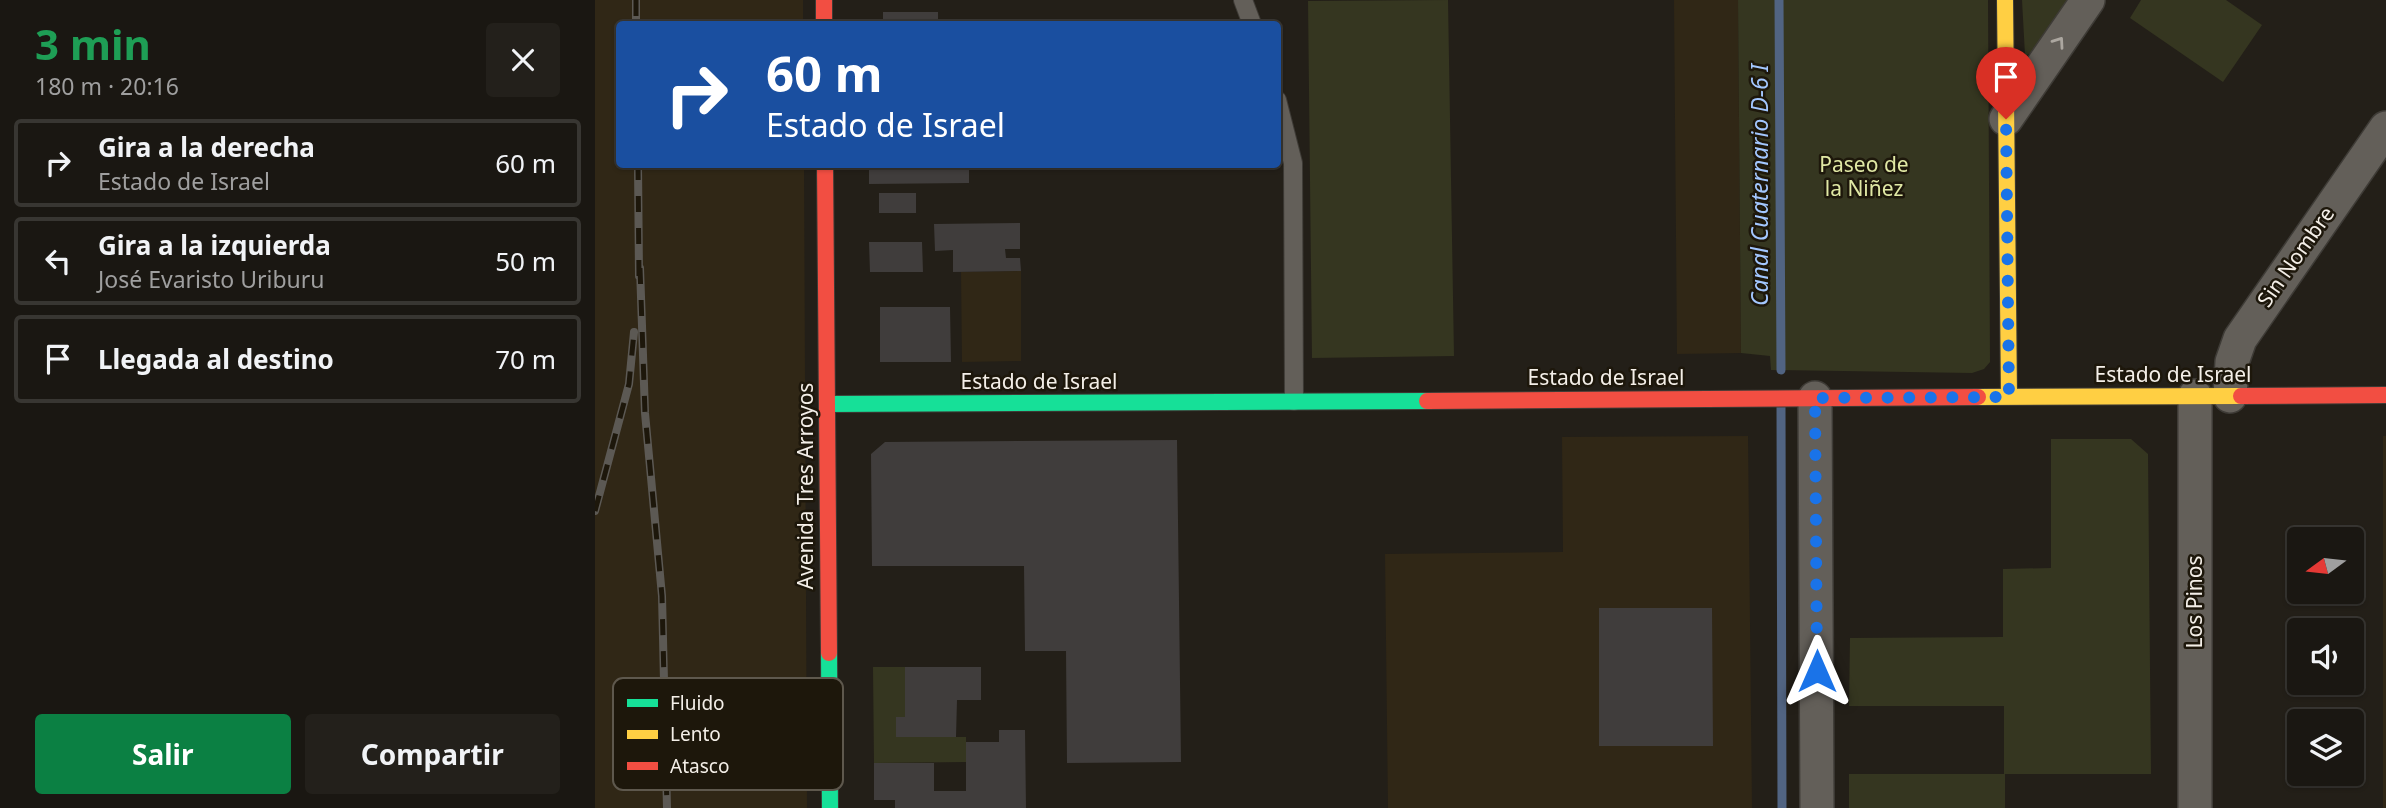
<!DOCTYPE html>
<html lang="es">
<meta charset="utf-8">
<style>
body{margin:0;font-family:"Noto Sans",sans-serif;background:#23201b;color:#f1f3f6;height:100vh;display:flex;flex-direction:column;font-size:26px;white-space:nowrap}
*{box-sizing:border-box;margin:0}
p{font-size:23px;color:#9f9f9f}
.icon{flex:none;width:38px;height:38px;fill:none;stroke:currentColor;stroke-width:2;stroke-linecap:round;stroke-linejoin:round}
.map{position:relative;flex:1;overflow:hidden}
.details{display:flex;flex-direction:column;background:#1a1712;width:595px}
.details>*{flex:none}
.banner{position:absolute;left:21px;top:21px;width:665px;height:147px;border-radius:7px;box-shadow:0 2px 5px #0004,0 0 0 2px #383632;background:#1a4fa0;color:#fff;overflow:hidden}
.needle{width:46px;rotate:255deg}
.fabs{position:absolute;left:1692px;top:527px;display:grid;gap:14px}
.fabs a{display:grid;place-items:center;width:77px;height:77px;border-radius:7px;background:#1a1712;box-shadow:0 2px 5px #0004,0 0 0 2px #383632;font-size:35px}
.pin{position:absolute;display:grid;place-items:center;width:60px;height:60px;color:#fff;margin:-72px -30px;border-radius:50% 50% 50% 0;rotate:-45deg;box-shadow:0 0 7px #0007}
.pin .icon{rotate:45deg}
.me{position:absolute;width:77px;margin:-38px;rotate:0deg;stroke-linejoin:round;filter:drop-shadow(0 0 5px #0008)}
.turn{display:flex;align-items:center;gap:24px;height:147px;padding:0 35px;font-size:32px}
.turn .icon{width:91px;height:91px;stroke-width:2.5}
.turn b{display:block;font-size:49px;line-height:60px}
.round{display:grid;place-items:center;flex:none;width:74px;height:74px;border-radius:7px;background:#23201b}
.head{display:flex;align-items:center;justify-content:space-between;height:119px;padding:0 35px}
h1{font-size:42px;font-weight:700;line-height:52px;color:#1e9e55}
.cta{display:flex;gap:14px;margin-top:auto;padding:14px 35px}
.cta a{flex:1;height:80px;border-radius:7px;background:#0b8043;color:#fff;font-size:28px;font-weight:700;line-height:80px;text-align:center}
.cta a+a{background:#23201b;color:#f1f3f6}
ul{padding:0;list-style:none}
li{display:flex;align-items:center;gap:21px;height:88px;margin:0 14px 10px;padding:0 21px;border:4px solid #383632;border-radius:7px}
li div{flex:1}
li b{display:block;font-size:26px}
li em{font-style:normal}
main{display:flex;flex:1;min-height:0}
.map>svg:first-child{display:block}
</style>
<main>
<section class="details">
<div class="head"><div><h1>3 min</h1><p>180 m · 20:16</p></div><a class="round"><svg class="icon" aria-label="close" viewBox="0 0 24 24"><path d="M6 6l12 12M18 6L6 18"/></svg></a></div>
<ul>
<li><svg class="icon" aria-label="right" viewBox="0 0 24 24"><path d="M7 20v-9h11M14 6l5 5-5 5"/></svg><div><b>Gira a la derecha</b><p>Estado de Israel</p></div><em>60 m</em></li>
<li><svg class="icon" aria-label="left" viewBox="0 0 24 24"><path d="M17 20v-9H6M10 6l-5 5 5 5"/></svg><div><b>Gira a la izquierda</b><p>José Evaristo Uriburu</p></div><em>50 m</em></li>
<li><svg class="icon" aria-label="arrive" viewBox="0 0 24 24"><path d="M6 21V4h12l-3 4 3 4H6"/></svg><div><b>Llegada al destino</b></div><em>70 m</em></li>
</ul>
<div class="cta"><a>Salir</a><a>Compartir</a></div>
</section>
<div class="map">
<svg width="1791" height="808" viewBox="0 0 1791 808">
<rect width="100%" height="100%" fill="#231f18"/>
<path fill="#302716" d="M0 0H208V24H24V164L209 165 212 808H0Z
M1079 0H1143L1146 353 1082 354Z
M426 271V361L367 362 366 272Z
M1153 436 1157 808H793L790 554 968 552 967 437Z
M1788 436H1791V808H1788Z"/>
<path fill="#353620" d="M853 0 859 356 717 358 713 1Z
M1143 0H1393L1395 362 1389 369 1377 373 1176 370 1175 356 1146 353Z
M1427 0H1473L1437 52 1432 55H1430Z
M1546 0H1631L1667 25 1628 82 1535 18Z
M1456 439H1536L1553 454 1556 774H1410V808H1254V774H1409V706H1254L1255 638 1408 637V569L1456 568Z
M278 667H310V717L301 737H371V762L279 763Z"/>
<g fill="none" stroke-linecap="round" stroke-linejoin="round">
<path stroke="#516482" stroke-width="9" d="M1184 0 1186 370
M1186 407 1187 808"/>
</g>
<path fill="#403d3c" d="M288 12H343V24H288Z
M274 164H374V183L274 184Z
M284 193H321V213H284Z
M425 223V249H410L411 258H425L426 271 358 272V250L340 251 339 224Z
M274 242H327L328 272H275Z
M285 307H355L356 362H285Z
M582 440 586 762 472 763 471 651H430L429 566H277L276 454 290 442Z
M1004 608H1117L1118 746H1004Z
M310 667H386V700H362L361 737H301V717H310Z
M404 730H430L431 808H300V800H279V763H339V791H371V742H404Z"/>
<g fill="none" stroke-linecap="round" stroke-linejoin="round">
<defs>
<path id="lane" d="M648 0 657 24
M682 100 698 163 699 401"/>
<path id="street" d="M1411 119 1493 0
M1600 396V808
M1635 396 1637 362 1645 339 1791 128
M1220 398 1222 808"/>
<path id="fast" d="M232 404 832 401
M234 653 235 808"/>
<path id="slow" d="M1410 0 1414 397
M1383 397 1646 396"/>
<path id="jam" d="M229 0V24
M230 164 234 653
M1646 396 1791 395
M832 401 1383 397"/>
</defs>
<use href="#lane" stroke="#3e3b36" stroke-width="20"/>
<use href="#street" stroke="#3e3b36" stroke-width="36"/>
<use href="#fast" stroke="#3e3b36" stroke-width="18"/>
<use href="#slow" stroke="#3e3b36" stroke-width="18"/>
<use href="#jam" stroke="#3e3b36" stroke-width="18"/>
<use href="#lane" stroke="#635f59" stroke-width="18"/>
<use href="#street" stroke="#635f59" stroke-width="33"/>
<use href="#fast" stroke="#16e098" stroke-width="16"/>
<use href="#slow" stroke="#ffcf43" stroke-width="16"/>
<use href="#jam" stroke="#f24e42" stroke-width="16"/>
<defs>
<path id="rail" d="M41 0V24
M43 164 44 276
M45 268 50 413 67 596 72 808
M0 511 34 384 39 332"/>
</defs>
<use href="#rail" stroke="#5c5954" stroke-width="8"/>
<use href="#rail" stroke="#1d170b" stroke-width="5" stroke-dasharray="16" stroke-linecap="butt"/>
</g>
<defs><path id="oneway-chevron" d="M-2-3.5L2.5 0L-2 3.5" fill="none" stroke-width="1.6" stroke-linecap="round" stroke-linejoin="round" transform="scale(1.75)"/></defs>
<use stroke="#aca7a0" href="#oneway-chevron" transform="translate(1464 42) rotate(-55)"/>
<g fill="none" stroke-linecap="round" stroke-linejoin="round">
<path stroke="#1a73e8" stroke-width="12" stroke-dasharray="0 21.6" d="M1222 671 1220 398 1414 397 1411 119"/>
</g>
<g text-anchor="middle" stroke-width="5" stroke-linejoin="round" paint-order="stroke">
<g font-size="21" fill="#e0e8a4" stroke="#1d170b">
<text x="1269" y="172">Paseo de<tspan x="1269" dy="24">la Niñez</tspan></text>
</g>
<g font-size="21" fill="#f4efe8" stroke="#1d170b">
<text transform="translate(1701 257) rotate(-55)" y="7">Sin Nombre</text>
<text x="1578" y="382">Estado de Israel</text>
<text x="1011" y="385">Estado de Israel</text>
<text x="444" y="389">Estado de Israel</text>
<text transform="translate(211 486) rotate(-90)" y="7">Avenida Tres Arroyos</text>
<text transform="translate(1600 602) rotate(-90)" y="7">Los Pinos</text>
</g>
<g font-size="23" font-style="italic" fill="#a3c7ff" stroke="#1d170b">
<text transform="translate(1165 185) rotate(-90)" y="8">Canal Cuaternario D-6 I</text>
</g>
</g>
<rect x="18" y="678" width="230" height="112" rx="10" fill="#1d170b" stroke="#5e584d" stroke-width="2"/>
<rect x="32" y="699" width="31" height="8" fill="#16e098"/>
<rect x="32" y="730" width="31" height="9" fill="#ffcf43"/>
<rect x="32" y="762" width="31" height="8" fill="#f24e42"/>
<g font-size="19" fill="#f4efe8">
<text x="75" y="710">Fluido</text>
<text x="75" y="741">Lento</text>
<text x="75" y="773">Atasco</text>
</g>
</svg>
<div class="fabs">
<a><svg class="needle" viewBox="-14 -14 28 28"><path d="M0-13l5 13h-10z" fill="#e53935"/><path d="M0 13l5-13h-10z" fill="#9f9f9f"/></svg></a>
<a><svg class="icon" aria-label="sound" viewBox="0 0 24 24"><path d="M4 9h4l5-4v14l-5-4H4zM17 9q2 3 0 6"/></svg></a>
<a><svg class="icon" aria-label="layers" viewBox="0 0 24 24"><path d="M12 4l9 5-9 5-9-5zM3 14l9 5 9-5"/></svg></a>
</div>
<div class="pin" style="left:1411px;top:119px;background:#d93025"><svg class="icon" aria-label="arrive" viewBox="0 0 24 24"><path d="M6 21V4h12l-3 4 3 4H6"/></svg></div>
<svg class="me" style="left:1222px;top:671px" viewBox="-20 -20 40 40"><path d="M0-17L14 15 0 8-14 15z" fill="#1a73e8" stroke="#fff" stroke-width="4"/></svg>
<div class="banner">
<div class="turn"><svg class="icon" aria-label="right" viewBox="0 0 24 24"><path d="M7 20v-9h11M14 6l5 5-5 5"/></svg><div><b>60 m</b>Estado de Israel</div></div>
</div>
</div>
</main>
